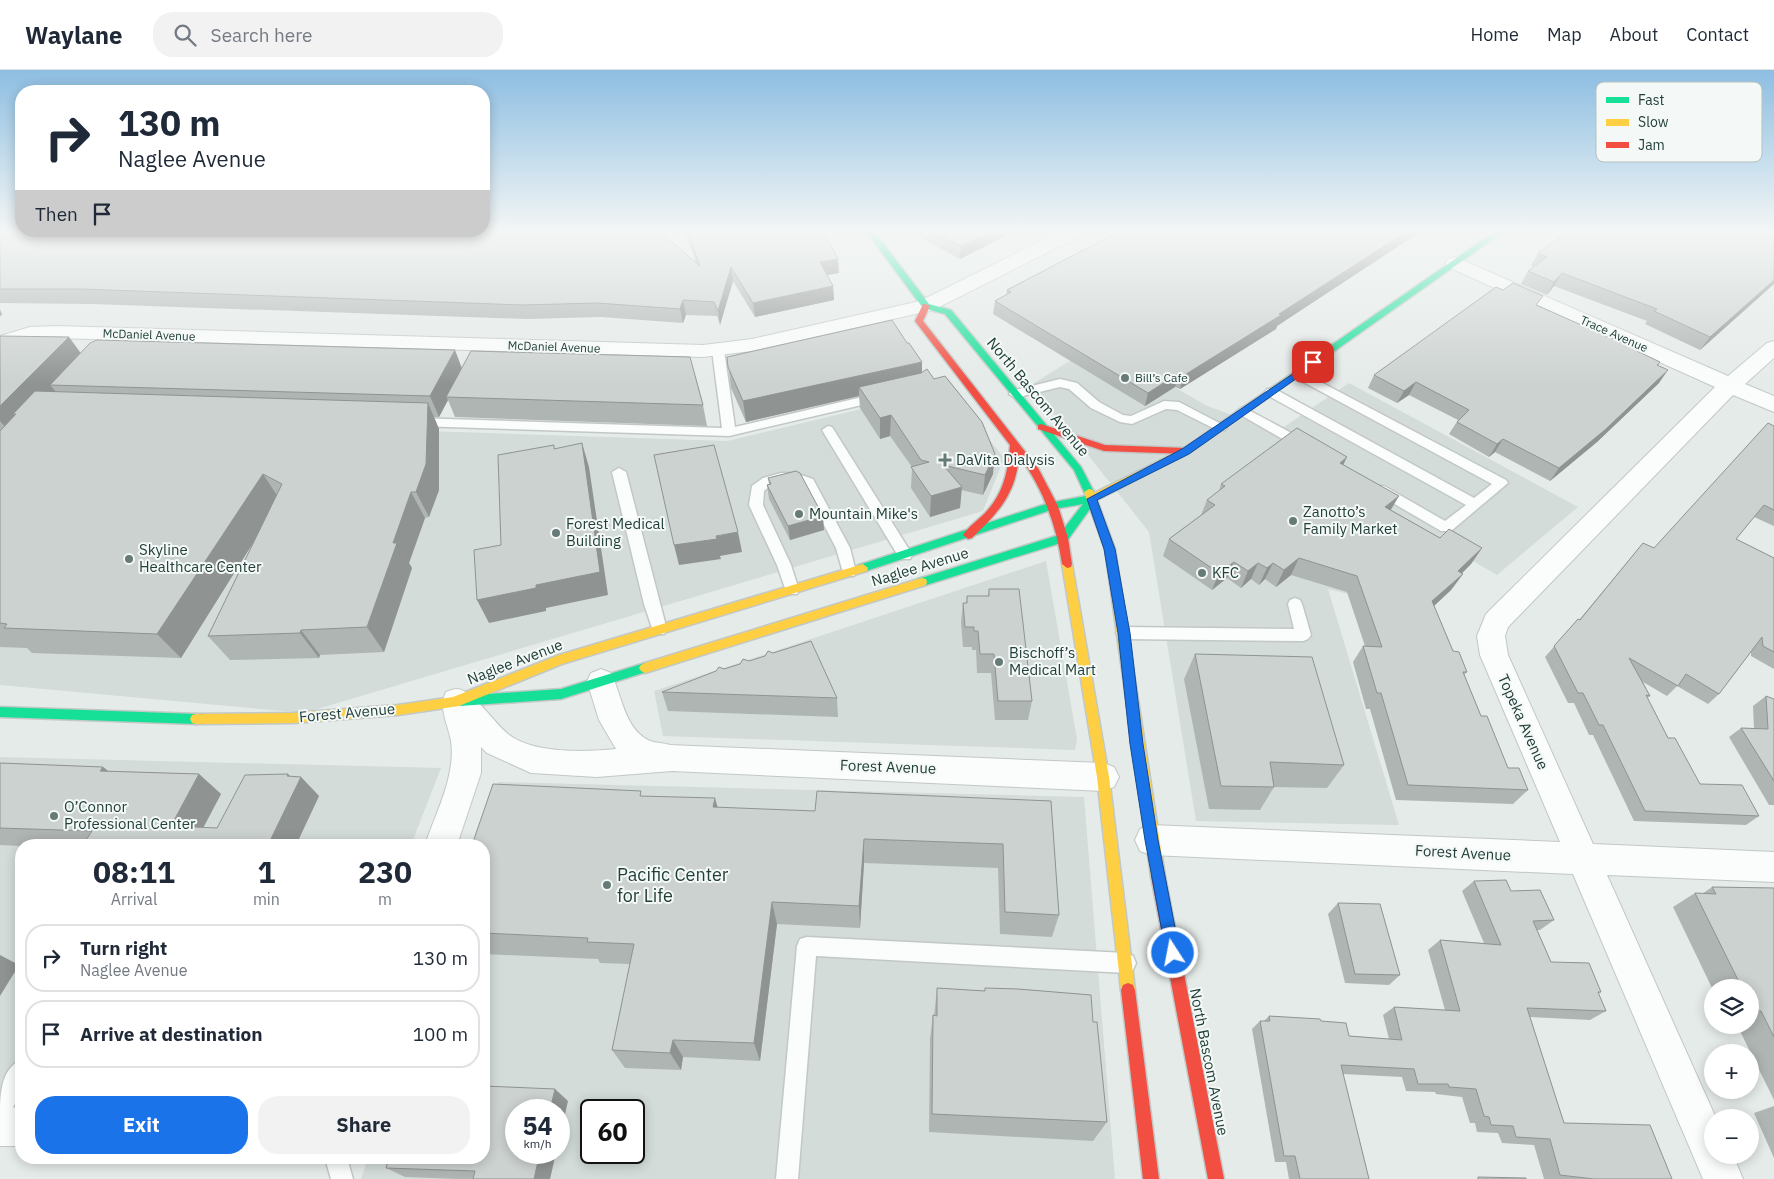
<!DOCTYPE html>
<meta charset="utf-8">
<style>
body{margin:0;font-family:"IBM Plex Sans",sans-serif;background:#f2f2f3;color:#1f2937;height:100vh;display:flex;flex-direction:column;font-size:19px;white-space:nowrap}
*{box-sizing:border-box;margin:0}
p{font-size:16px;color:#747a83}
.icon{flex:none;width:28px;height:28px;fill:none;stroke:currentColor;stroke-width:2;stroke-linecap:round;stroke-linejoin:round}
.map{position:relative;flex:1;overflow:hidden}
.drawer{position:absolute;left:15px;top:769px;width:475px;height:325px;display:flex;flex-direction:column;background:#fff;border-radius:20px;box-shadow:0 2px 12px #0003}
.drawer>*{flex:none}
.top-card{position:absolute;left:15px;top:15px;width:475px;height:152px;border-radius:20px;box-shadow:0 2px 12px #0003;background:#fff;color:#1f2937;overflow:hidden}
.controls{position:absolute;left:1704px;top:909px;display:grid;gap:10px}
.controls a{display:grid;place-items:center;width:55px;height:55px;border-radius:50%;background:#fff;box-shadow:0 2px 12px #0003;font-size:25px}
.speed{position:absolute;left:505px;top:1029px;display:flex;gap:10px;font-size:25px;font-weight:700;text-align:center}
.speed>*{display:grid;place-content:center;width:65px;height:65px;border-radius:50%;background:#fff;box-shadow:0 2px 12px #0003;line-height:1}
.speed small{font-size:12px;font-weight:400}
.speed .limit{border:2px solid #111;border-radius:8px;background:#fff;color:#111}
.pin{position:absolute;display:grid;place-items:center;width:42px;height:42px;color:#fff;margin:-21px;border-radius:10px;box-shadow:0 2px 8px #0006}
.me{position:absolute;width:55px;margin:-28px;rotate:349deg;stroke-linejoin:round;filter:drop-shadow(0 0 4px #0008)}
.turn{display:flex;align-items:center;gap:18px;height:105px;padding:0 20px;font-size:22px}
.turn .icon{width:65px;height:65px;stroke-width:2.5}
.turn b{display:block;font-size:35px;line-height:42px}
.then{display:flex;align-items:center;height:48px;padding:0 20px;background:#0003;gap:10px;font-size:19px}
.eta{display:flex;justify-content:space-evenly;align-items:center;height:85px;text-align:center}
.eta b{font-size:30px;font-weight:800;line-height:35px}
.cta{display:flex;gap:10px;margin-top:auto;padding:10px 20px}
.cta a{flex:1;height:58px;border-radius:20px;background:#1a73e8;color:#fff;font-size:20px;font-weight:800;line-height:58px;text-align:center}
.cta a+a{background:#f2f2f3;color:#1f2937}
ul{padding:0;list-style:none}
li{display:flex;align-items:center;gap:15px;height:68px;margin:0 10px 8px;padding:0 10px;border:2px solid #e0e1e3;border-radius:20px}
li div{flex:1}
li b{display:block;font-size:19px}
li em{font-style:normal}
header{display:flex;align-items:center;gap:30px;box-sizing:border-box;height:70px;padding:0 25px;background:#fff;border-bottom:1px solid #e0e1e3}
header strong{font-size:24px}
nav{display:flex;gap:28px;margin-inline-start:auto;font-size:18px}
.search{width:350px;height:45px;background:#f2f2f3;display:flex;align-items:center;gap:12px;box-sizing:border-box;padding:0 18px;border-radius:20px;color:#747a83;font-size:19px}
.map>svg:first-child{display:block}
</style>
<header>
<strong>Waylane</strong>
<div class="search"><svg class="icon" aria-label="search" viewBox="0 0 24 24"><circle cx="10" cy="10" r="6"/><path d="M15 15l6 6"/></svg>Search here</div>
<nav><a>Home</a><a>Map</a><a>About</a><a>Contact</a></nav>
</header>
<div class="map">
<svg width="1774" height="1109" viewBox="0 0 1774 1109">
<rect width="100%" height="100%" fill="#e5ebe9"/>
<path fill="#d3dcd9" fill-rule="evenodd" d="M1098 273 1207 336 1278 361 1349 313 1578 437 1497 505 1417 459 1353 525 1328 519 1399 755 1196 751 1149 462 1066 357 1028 317Z
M949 318 1004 388 983 441 304 643 0 615V385L57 349 727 371Z
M1046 491 1077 669 1075 680 663 666 654 621Z
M0 687 441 698 411 775H21V1029L0 1028Z
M498 712 1084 727 1115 1109H361L368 1088H484V775H476ZM516 1040H559V1082H516ZM591 1040H634V1082H591Z"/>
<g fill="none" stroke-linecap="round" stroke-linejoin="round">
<defs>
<path id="lane" d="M718 277 724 280 735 357 879 323 885 327 879 331 729 366 416 356 410 352 416 348 722 358 712 280Z
M1298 300 1506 410 1508 413 1451 461H1441L1374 422 1372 419 1374 416H1384L1445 451 1466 435 1267 325 1265 322 1267 319H1275L1474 428 1492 414 1294 307V301Z
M1060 309 1077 313 1099 332 1123 345 1131 346 1164 331 1179 332 1227 357 1225 360H1217L1177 340 1166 339 1132 354 1120 352 1091 338 1069 319 1060 317 1015 328 1009 324 1011 321Z
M1243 337 1310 373 1311 376 1310 379H1300L1239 344 1237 341Z
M828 356 832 357 910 481 912 485 910 489H900L822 360Z
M619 398 626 402 667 560 664 564H654L644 534 612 402Z
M781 403H795L813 409 850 478 856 502 854 506H844L836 478 803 415C789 408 775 411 764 421L763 435 791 495 799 520 797 524H787L777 495 749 435 752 416 763 408Z
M1295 528 1300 530 1302 534 1311 565 1308 569 1303 571 1124 569 1119 567 1116 563 1119 559 1124 557 1294 559 1288 534 1290 530Z
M807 867 1126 883 1133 886 1136 893 1133 900 1126 903 816 886 798 1109H776L797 876 800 869Z
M21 990C22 1009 22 1039 0 1048 0 1027 0 999 21 990Z
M325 1088H347L353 1109H331Z"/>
<path id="street" d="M1063 160H1086L1084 164 933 240 752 281 703 287 56 268 32 269 0 279V266L30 257 56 256 703 275 752 269 920 231Z
M1455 187 1728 306 1767 273 1774 271V288L1745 314 1774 326V342L1733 325 1508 557 1505 566 1508 585 1593 774 1774 782V812L1607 805 1716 1048H1712V1085H1733L1743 1109H1703L1573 804 1151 785 1140 781 1135 770 1140 759 1151 755 1560 772 1480 585 1477 566 1486 544 1715 317 1448 197 1445 193 1448 189Z
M601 599 611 603C622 625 624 659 650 671 656 673 664 673 670 675L1103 693 1114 697 1119 707 1114 717 1103 721 672 701 597 707 531 703 487 683 481 677V703L457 775H425C436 742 456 706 451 671 448 654 438 638 446 622 449 621 453 619 457 619 473 620 495 654 508 664 533 684 586 682 616 679L599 650 587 611 591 603Z
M0 1036 21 1038V1076H0Z"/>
<path id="fast" d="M865 160H873L929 234 951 240 1081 397 1094 422 1093 424H1085L1074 400 945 244 923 238Z
M1497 160H1506L1316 294H1310V290Z
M1091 425 1097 429 1067 471 926 515 922 516 917 512 918 509 1059 465 1083 434 1054 439 863 502 858 498 859 495 1049 433Z
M645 593 649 595 651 598 649 601 561 629 459 636 455 634 453 631 455 628 459 626 561 619Z
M0 637 196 644 200 645 202 649 200 653 196 654 0 647Z"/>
<path id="slow" d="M1313 289 1316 290V294L1189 383 1097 430 1115 479 1165 806 1163 811 1158 812 1153 811 1151 806 1105 479 1084 422 1089 419 1093 420 1094 423 1183 379Z
M1067 490 1072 494 1109 707 1135 920 1133 925 1128 927 1123 925 1121 920 1097 707 1062 494Z
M863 494 868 498 867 501 562 594 459 636 398 645 293 653 196 654 192 653 190 649 192 645 196 644 293 643 398 635 453 627 559 585Z
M922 508 926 509 927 512 926 515 645 603 641 601 639 598 641 595 645 593Z"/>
<path id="jam" d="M923 234H926L930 236 923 251 1038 398 1058 436 1068 468 1072 494 1071 497 1067 498 1062 494C1056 454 1043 418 1019 386 1016 424 998 443 972 468L968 469 963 465C968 457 978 450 985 443 1004 423 1008 401 1010 375L915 251Z
M1041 354 1105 375 1186 378 1191 381 1186 384 1104 381 1038 359V355Z
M1158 800 1163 801 1165 806 1224 1109H1208L1151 806 1153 801Z
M1128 913 1133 915 1135 920 1159 1109H1143L1121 920 1123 915Z"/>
</defs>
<use href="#lane" stroke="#c2c8c6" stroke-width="3"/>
<use href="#street" stroke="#c2c8c6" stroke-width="2"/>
<use href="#fast" stroke="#c1c8c6" stroke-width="3"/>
<use href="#slow" stroke="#c1c8c6" stroke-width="3"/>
<use href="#jam" stroke="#c1c8c6" stroke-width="3"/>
<use href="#lane" fill="#fbfcfc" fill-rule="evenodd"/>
<use href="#street" fill="#fbfcfc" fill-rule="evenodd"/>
<use href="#fast" fill="#16e098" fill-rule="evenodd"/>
<use href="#slow" fill="#ffcf43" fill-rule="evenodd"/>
<use href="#jam" fill="#f24e42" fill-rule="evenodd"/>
</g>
<path fill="#afb5b3" d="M0 160 696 192 684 160H823L839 203 827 205 833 216 834 230 755 247 733 211 720 255 717 246 686 245 683 253 601 247 527 249 92 234 0 233Z
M914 160H1017L960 189 914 164Z
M1122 160H1423L1277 256 1276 259 1180 319 1175 317 1145 336 993 244 995 231 1006 225 1007 220Z
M1774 160V214L1700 280 1645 254 1647 251 1554 216 1547 225 1521 214 1528 201 1534 197 1531 196 1538 183Z
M1538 235 1660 292 1658 296 1659 313 1597 372 1550 411 1495 382 1489 387 1449 364 1458 350 1409 325 1397 333 1368 318 1374 305Z
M0 266 81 283 462 298 703 335 707 356 455 347 448 330 439 347H434L439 359V420L429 447 425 448 409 493 412 498 384 582 320 585 319 588 230 590 208 566 255 469 181 588 32 583 27 578 0 577Z
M727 287 922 303 993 404 983 425 961 420 960 438 930 447 911 418 912 397 890 366 880 369 860 338 859 326 746 352 731 318Z
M1774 356V456L1754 447 1736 469 1774 488V599L1751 586V582L1719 624 1708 634 1677 616 1667 626 1643 612 1650 626 1647 628 1668 668 1700 714 1759 746 1746 755 1634 751 1593 665H1589L1574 633H1568L1545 587 1578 549 1579 550 1643 473 1654 478Z
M1344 395 1391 440 1440 468 1482 478 1471 494 1462 503 1463 504 1451 520 1434 536 1453 581 1467 602 1464 605 1481 646 1508 698 1528 720 1513 734 1396 730 1370 639H1366L1353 592 1363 576H1365L1347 522 1291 505 1276 517 1265 509 1259 515 1251 509 1241 518 1227 508 1212 520 1163 486 1169 469 1201 445 1207 430 1219 421 1221 414Z
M768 408 824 460 790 470 769 429 767 415 769 414Z
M989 519 1032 631 1028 650H995L991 603H977L976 580H972V577H963L961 552 963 533H966L967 526H988Z
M1195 584 1344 695 1327 718 1274 717 1260 740 1209 739 1184 609Z
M662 622 837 628 838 647 668 641Z
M1766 626 1774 629V735H1769L1729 667 1741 658H1754L1753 636Z
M0 693 103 697 108 701 199 704 221 724 203 758H217L291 706 301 707 319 726 296 775H21V776L0 775Z
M643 726 717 738 815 741 1051 731 1059 845 1052 867 1000 864 998 798 864 793 860 858 777 854 760 991 683 987 681 1000 625 998 612 980 630 894 600 893 598 889 484 884V775Z
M1474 811 1511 821 1554 850 1540 860H1537L1551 892 1601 922 1598 924 1606 941 1590 950 1530 947 1564 1053 1672 1109H1544L1534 1075 1502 1073 1498 1063 1477 1062 1475 1053H1470L1462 1027 1436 1024 1435 1022 1406 1021 1402 1007 1343 1004 1369 1109H1289L1286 1092H1275L1252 959 1260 951H1264L1269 946 1321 951 1349 966 1389 969 1383 945 1394 937 1445 940 1428 880 1440 870 1484 873 1462 821Z
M1712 817 1774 818V1030L1737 955H1750V918H1712L1673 837 1695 823 1702 824Z
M1338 833 1400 905 1389 915 1345 913 1328 844Z
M937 918 985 921V918L1093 952 1107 1052 1093 1071 929 1062 930 969 933 945 934 946Z
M568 1031 516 1082H556L550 1109H458L405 1107 386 1098Z
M1774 1036V1088L1754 1043Z"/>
<path fill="#8f9392" d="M994 160H1017L960 189 961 176Z
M1409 160H1423L1277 256 1276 259 1180 319 1183 306Z
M838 189 839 203 821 206 820 192Z
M731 197 733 211 720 255 718 241Z
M1562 203 1554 216 1547 225 1554 212Z
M1774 210V214L1700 280 1710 267Z
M833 216 834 230 755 247 753 233Z
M683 230 686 245 683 253 680 239Z
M0 239 2 245 0 246Z
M69 267 88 293 50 315 58 324 13 344 26 358 16 369 0 351V336Z
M455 280 463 301 446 327 448 330 439 347 430 326Z
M922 292V313L859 317V326L746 352 743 331Z
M1668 300 1659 313 1597 372 1550 411 1559 398Z
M1179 303 1175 317 1145 336 1148 323Z
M1416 312 1409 325 1397 333 1404 321Z
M428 333 439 359V420L429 447 416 422Z
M891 345 890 366 880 369V348Z
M1503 369 1495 382 1489 387 1497 374Z
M582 373 589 397 608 525 546 538V541L489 553 477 530 536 515Z
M995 384 993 404 983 425 985 405Z
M1347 387 1339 404 1340 393Z
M263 404 280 430 181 588 157 564Z
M962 417 960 438 930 447 931 426Z
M411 422 425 448 409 493 412 498 384 582 367 557 393 473Z
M1399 426 1389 443 1385 437Z
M823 446 824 460 790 470 788 456Z
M738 462 742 482 720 486 721 489 679 495 674 475Z
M1482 478 1471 494 1447 518 1458 501Z
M1299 488 1291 505 1276 517 1284 500Z
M1234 492 1227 508 1212 520 1219 503Z
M1258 493 1251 509 1241 518 1248 501Z
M1273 493 1265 509 1259 515 1267 498Z
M1463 504 1451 520 1421 548 1432 531Z
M301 560 320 585 319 588 300 563Z
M103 697 127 716 100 701Z
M199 704 221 724 194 775 171 756Z
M288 704 297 714 301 707 319 726 296 775H268Z
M715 728 722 753 713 737Z
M864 769V793L860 858 859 836Z
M772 832 777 854 760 991 754 973Z
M0 885 19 895 0 926Z
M673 970 683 987 681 1000 670 983Z
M555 1019 568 1031 559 1070V1040H550Z
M540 1082H556L550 1109H534Z"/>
<path fill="#ccd2d0" stroke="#8f9392" d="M0 160H21V161H484V160H658L700 196 687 160H823L838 189 820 192 833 216 753 233 731 197 718 241 714 232 683 230 680 239 597 233 522 235 81 219H0Z
M930 160H994L961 176Z
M1122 160H1409L1279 244 1281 245 1183 306 1179 303 1148 323 995 231 1011 222 1007 220Z
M1570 160H1774V210L1710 267 1654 241 1657 239 1562 203 1554 212 1528 201 1547 187 1538 183Z
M1513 213 1543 226 1536 235 1638 280 1637 281 1660 292 1657 295 1668 300 1606 359 1559 398 1503 369 1497 374 1457 352 1469 340 1416 312 1404 321 1374 305 1496 217 1503 220Z
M892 250 907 273H909L922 292 743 331 728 297 727 287Z
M0 266 69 267 0 336Z
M97 270 455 280 430 326 50 315 90 273Z
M471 281 690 287 703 335 446 327Z
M927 299 934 309 945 306 982 352 995 384 985 405 943 395 962 417 931 426 911 397 929 392 921 390 891 345 880 348 859 317 921 303Z
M35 321 428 333 426 394 416 422H411L393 473H397L367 557 301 560 300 563 208 566 282 414 263 404 157 564 4 558 7 554 0 553V361L16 344H13Z
M1768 353 1774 356V440L1764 435 1736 469 1774 488V582L1763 576 1762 567 1719 624 1686 604 1678 616 1629 588 1650 626 1646 625 1668 668H1675L1700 714 1742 715 1759 746 1645 741 1603 655H1599L1583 623H1578L1554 576 1578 549 1580 550 1643 473 1654 478Z
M1297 358 1347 387 1340 393 1399 426 1385 437 1440 468 1449 459 1482 478 1458 501 1463 504 1432 531 1453 581 1459 582 1467 602H1463L1481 646H1487L1508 698H1519L1528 720 1408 715 1381 623H1377L1363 576 1382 577 1357 506 1299 488 1284 500 1273 493 1267 498 1258 493 1248 501 1234 492 1219 503 1169 469 1215 435 1207 430 1225 416 1221 414Z
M582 373 600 502 536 515V518L477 530 474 480 501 475 498 385 554 375V379Z
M714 375 738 462 716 466 717 469 674 475 654 385Z
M796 401 800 403 823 446 788 456 767 415 771 414 768 408Z
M989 519H1019L1032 631H998L994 584H980L978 561H974V557H965L963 533H967V526H989Z
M811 571 837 628 662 622 716 601 719 597 724 599 740 594 743 589 749 591 765 586 768 581 773 583Z
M1195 584 1312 587 1344 695 1270 692 1274 717 1221 716Z
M1766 626 1774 629V711L1741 658 1768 659Z
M0 693 103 697 100 701 199 704 171 756 217 758 245 705 288 704 287 706 301 707 268 775H83L92 761 0 758Z
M493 714 641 721 640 726 715 728 713 737 815 741 817 721 1051 731 1059 845 1005 842 1003 774 864 769 859 836 772 832 754 973 673 970 670 983 612 980 634 874 587 872 588 868 484 863V775H472Z
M1506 810 1511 821 1540 820 1554 850 1533 851 1551 892 1589 893 1601 922H1598L1606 941 1527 938 1564 1053 1650 1055 1672 1109H1594L1560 1105 1550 1069 1516 1067 1513 1056 1491 1055 1489 1047 1484 1046 1476 1019 1449 1017 1448 1014H1418L1414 999 1341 995 1369 1109H1300L1295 1086H1284L1260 951H1270L1269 946 1320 949 1321 951 1346 953 1349 966 1402 970 1394 937 1460 941 1440 870 1501 875 1474 811Z
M1712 817 1774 818V967L1761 941H1754L1750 934V918H1742L1695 823 1716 824Z
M1338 833 1380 834 1400 905 1355 904Z
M937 918 985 921V918L1018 919 1091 925 1093 952H1097L1107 1052 932 1044 933 945 937 946Z
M484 1016 555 1019 550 1040H516V1082H540L534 1109H473L475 1101 386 1098 389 1088H484Z
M1478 1107 1526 1108V1109H1478Z"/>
<linearGradient id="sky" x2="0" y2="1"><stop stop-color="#8dbee2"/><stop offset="0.51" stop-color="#f3f6f5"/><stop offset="1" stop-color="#f3f6f5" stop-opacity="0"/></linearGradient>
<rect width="1774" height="315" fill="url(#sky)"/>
<path fill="#1a73e8" stroke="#114b97" d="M1313 290 1317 291V294L1189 384 1097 430 1115 479 1130 563 1143 674 1158 770 1180 883 1178 888 1173 890 1168 888 1166 883 1145 770 1130 674 1118 563 1104 479 1087 429 1182 379Z"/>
<g fill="#667b77" stroke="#f4f9f7" stroke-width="2">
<circle cx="1125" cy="308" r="5"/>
<path d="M942.5 382.5h5v5h5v5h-5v5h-5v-5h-5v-5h5z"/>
<circle cx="799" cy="444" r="5"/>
<circle cx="1293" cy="451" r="5"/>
<circle cx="556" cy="463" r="5"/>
<circle cx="129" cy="489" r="5"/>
<circle cx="1202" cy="503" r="5"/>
<circle cx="999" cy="592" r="5"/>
<circle cx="54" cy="746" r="5"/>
<circle cx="607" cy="815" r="5"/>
</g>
<g text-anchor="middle" stroke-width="4" stroke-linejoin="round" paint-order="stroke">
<g font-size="12" fill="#223f3a" stroke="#f4f9f7">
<text transform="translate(1614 264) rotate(24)" y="4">Trace Avenue</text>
<text transform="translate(149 265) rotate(2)" y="4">McDaniel Avenue</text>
<text transform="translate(554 277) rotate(2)" y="4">McDaniel Avenue</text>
</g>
<g font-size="12" fill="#223f3a" stroke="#f4f9f7" text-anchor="start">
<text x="1135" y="312">Bill’s Cafe</text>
</g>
<g font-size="15" fill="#223f3a" stroke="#f4f9f7">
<text transform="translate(1038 327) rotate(50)" y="5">North Bascom Avenue</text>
<text transform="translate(920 497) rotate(-17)" y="5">Naglee Avenue</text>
<text transform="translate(515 592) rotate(-21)" y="5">Naglee Avenue</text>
<text transform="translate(347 643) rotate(-5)" y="5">Forest Avenue</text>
<text transform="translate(1523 652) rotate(66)" y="5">Topeka Avenue</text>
<text transform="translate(888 697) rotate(2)" y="5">Forest Avenue</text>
<text transform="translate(1463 783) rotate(3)" y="5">Forest Avenue</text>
<text transform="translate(1209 992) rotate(79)" y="5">North Bascom Avenue</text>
</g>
<g font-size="15" fill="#223f3a" stroke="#f4f9f7" text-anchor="start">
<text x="956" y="395">DaVita Dialysis</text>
<text x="1303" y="447">Zanotto’s<tspan x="1303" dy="17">Family Market</tspan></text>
<text x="809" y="449">Mountain Mike's</text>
<text x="566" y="459">Forest Medical<tspan x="566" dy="17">Building</tspan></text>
<text x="139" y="485">Skyline<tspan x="139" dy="17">Healthcare Center</tspan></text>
<text x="1212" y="508">KFC</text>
<text x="1009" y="588">Bischoff’s<tspan x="1009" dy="17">Medical Mart</tspan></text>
<text x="64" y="742">O’Connor<tspan x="64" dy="17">Professional Center</tspan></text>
</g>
<g font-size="18" fill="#223f3a" stroke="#f4f9f7" text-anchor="start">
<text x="617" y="811">Pacific Center<tspan x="617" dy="21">for Life</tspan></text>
</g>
</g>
<rect x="1596" y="12" width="166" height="80" rx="8" fill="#f4f9f7" stroke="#b5c1be" stroke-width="1"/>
<rect x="1606" y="27" width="23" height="6" fill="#16e098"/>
<rect x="1606" y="49" width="23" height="7" fill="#ffcf43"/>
<rect x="1606" y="72" width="23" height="6" fill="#f24e42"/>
<g font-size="14" fill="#223f3a">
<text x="1638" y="35">Fast</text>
<text x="1638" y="57">Slow</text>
<text x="1638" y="80">Jam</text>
</g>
</svg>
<div class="controls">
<a><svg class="icon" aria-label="layers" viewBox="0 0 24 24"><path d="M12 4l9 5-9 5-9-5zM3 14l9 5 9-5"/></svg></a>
<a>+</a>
<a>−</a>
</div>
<div class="speed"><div>54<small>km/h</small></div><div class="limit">60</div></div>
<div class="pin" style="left:1313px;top:292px;background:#d93025"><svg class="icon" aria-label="arrive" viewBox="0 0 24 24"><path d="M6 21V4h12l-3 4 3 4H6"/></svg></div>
<svg class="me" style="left:1173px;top:883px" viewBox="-20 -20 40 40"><circle r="17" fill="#1a73e8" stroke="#fff" stroke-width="3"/><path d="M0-11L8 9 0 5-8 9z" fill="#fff"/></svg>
<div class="top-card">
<div class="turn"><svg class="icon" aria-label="right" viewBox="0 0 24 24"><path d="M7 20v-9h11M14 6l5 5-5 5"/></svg><div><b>130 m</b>Naglee Avenue</div></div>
<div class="then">Then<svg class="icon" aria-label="arrive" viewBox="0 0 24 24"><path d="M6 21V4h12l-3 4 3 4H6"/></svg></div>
</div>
<section class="drawer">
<div class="eta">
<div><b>08:11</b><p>Arrival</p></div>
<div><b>1</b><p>min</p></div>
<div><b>230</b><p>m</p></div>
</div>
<ul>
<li><svg class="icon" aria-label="right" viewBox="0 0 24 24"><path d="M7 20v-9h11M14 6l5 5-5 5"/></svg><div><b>Turn right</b><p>Naglee Avenue</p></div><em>130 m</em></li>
<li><svg class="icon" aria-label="arrive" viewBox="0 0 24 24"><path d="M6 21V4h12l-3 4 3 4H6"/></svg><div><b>Arrive at destination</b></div><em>100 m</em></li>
</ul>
<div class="cta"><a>Exit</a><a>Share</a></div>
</section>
</div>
